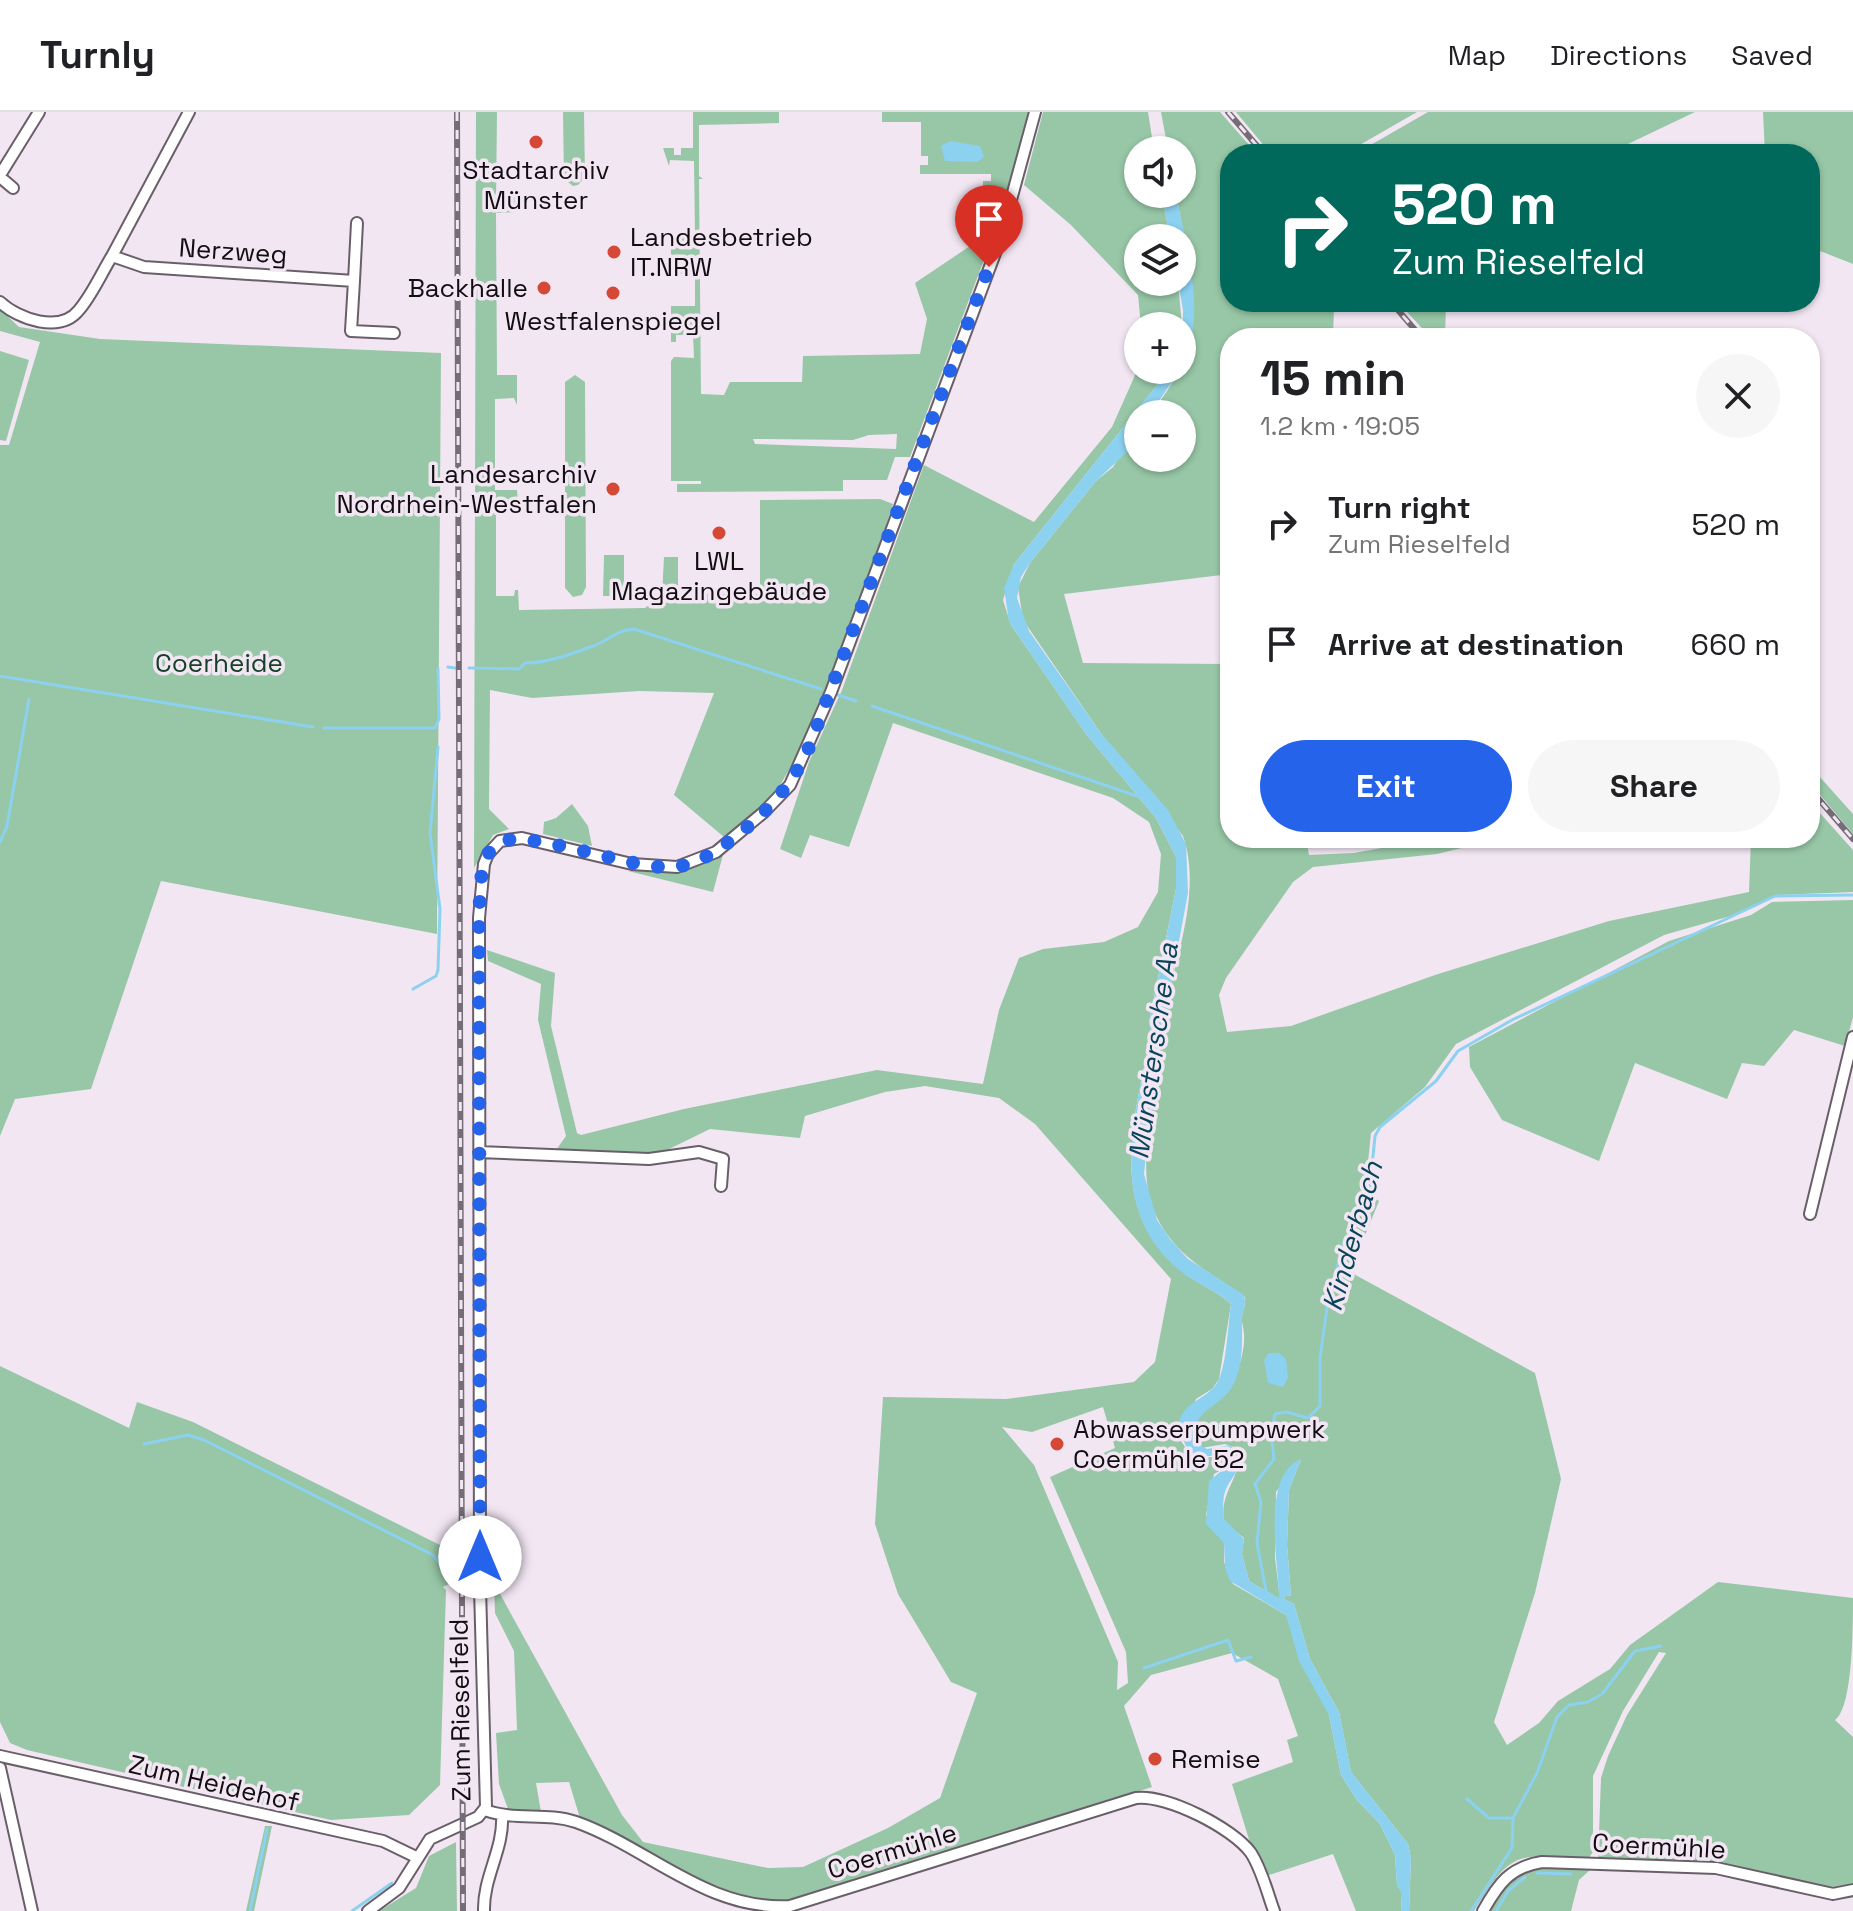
<!DOCTYPE html>
<meta charset="utf-8">
<style>
body{margin:0;font-family:"Space Grotesk",sans-serif;background:#f6f6f6;color:#202124;height:100vh;display:flex;flex-direction:column;font-size:30px;white-space:nowrap}
*{box-sizing:border-box;margin:0}
p{font-size:26px;color:#757577}
.icon{flex:none;width:44px;height:44px;fill:none;stroke:currentColor;stroke-width:2;stroke-linecap:round;stroke-linejoin:round}
.map{position:relative;flex:1;overflow:hidden}
.panel{position:absolute;left:1220px;top:216px;width:600px;height:520px;display:flex;flex-direction:column;background:#fff;border-radius:32px;box-shadow:0 2px 6px #0004}
.panel>*{flex:none}
.guide{position:absolute;left:1220px;top:32px;width:600px;height:168px;border-radius:32px;box-shadow:0 2px 6px #0004;background:#00695c;color:#fff;overflow:hidden}
.buttons{position:absolute;left:1124px;top:24px;display:grid;gap:16px}
.buttons a{display:grid;place-items:center;width:72px;height:72px;border-radius:50%;background:#fff;box-shadow:0 2px 6px #0004;font-size:40px}
.pin{position:absolute;display:grid;place-items:center;width:68px;height:68px;color:#fff;margin:-82px -34px;border-radius:50% 50% 50% 0;rotate:-45deg;box-shadow:0 0 8px #0007}
.pin .icon{rotate:45deg}
.me{position:absolute;width:88px;margin:-44px;rotate:0deg;stroke-linejoin:round;filter:drop-shadow(0 0 6px #0008)}
.turn{display:flex;align-items:center;gap:28px;height:168px;padding:0 40px;font-size:36px}
.turn .icon{width:104px;height:104px;stroke-width:2.5}
.turn b{display:block;font-size:56px;line-height:68px}
.round{display:grid;place-items:center;flex:none;width:84px;height:84px;border-radius:42px;background:#f6f6f6}
.summary{display:flex;align-items:center;justify-content:space-between;height:136px;padding:0 40px}
h1{font-size:48px;font-weight:600;line-height:60px}
.button{display:flex;gap:16px;margin-top:auto;padding:16px 40px}
.button a{flex:1;height:92px;border-radius:48px;background:#2563eb;color:#fff;font-size:32px;font-weight:600;line-height:92px;text-align:center}
.button a+a{background:#f6f6f6;color:#202124}
ul{padding:0;list-style:none}
li{display:flex;align-items:center;gap:24px;height:120px;padding:0 40px}
li div{flex:1}
li b{display:block;font-size:30px}
li em{font-style:normal}
header{display:flex;align-items:center;gap:48px;box-sizing:border-box;height:112px;padding:0 40px;background:#fff;border-bottom:2px solid #e0e0e0}
header strong{font-size:38px}
nav{display:flex;gap:44px;margin-inline-start:auto;font-size:28px}
.map>svg:first-child{display:block}
</style>
<header>
<strong>Turnly</strong>
<nav><a>Map</a><a>Directions</a><a>Saved</a></nav>
</header>
<div class="map">
<svg width="1853" height="1799" viewBox="0 0 1853 1799">
<rect width="100%" height="100%" fill="#f2e6f3"/>
<path fill="#97c7a6" fill-rule="evenodd" d="M476 0H497L496 94H512L513 84H516V100L496 101 497 263H517V293L514 286 495 287V378H517L518 392H496V484H514L515 478H518L519 498 645 496 662 484 664 445H678V482H760V388L880 387 893 392 869 467 808 625 775 682 724 725 674 683 714 581 639 579 532 586 490 578 489 697 509 717 493 723 474 756Z
M563 0H584L585 65 578 73 573 74 564 67Z
M693 0H779V11L699 13V64L703 67H699L701 282 724 283 730 270H802L803 244 920 242 927 207 915 171 970 134 980 133 988 137 910 345H895L887 368H843V379L688 380H677V372H701V369H671V249L674 245 694 246 693 223H676V230H671V194H695V162H671V122H695L694 49 670 48 669 54 663 36H674V43H681V36H693ZM869 323 897 322 896 337 755 332 753 327 853 328Z
M882 0H1029L1006 90 995 120H983L984 109 991 108V84H983V69H991V62H920V53H928V44H921V10H882Z
M1043 0H1148L1154 38H1138V82H1162L1170 126H1138V170H1178L1182 214H1141L1138 183 1071 113 1024 73Z
M1161 0H1220L1257 42H1230V190H1381L1385 195H1334L1333 226H1230V462L1064 482 1083 551 1230 552V726H1306L1309 743 1354 741 1437 726H1502L1437 742 1313 755 1293 770 1226 866 1219 883 1227 920 1291 914 1435 863 1609 809 1749 780 1751 726H1810V690L1853 738V780L1775 783 1741 801 1664 823 1456 932 1425 975 1371 1021 1365 1080 1379 1089 1350 1160 1535 1261 1561 1367 1535 1481 1494 1610 1507 1633 1539 1611 1558 1589 1610 1557 1630 1533 1718 1470 1853 1486C1853 1515 1853 1596 1835 1608L1853 1625V1771L1833 1777 1716 1751 1598 1748 1601 1666 1608 1644 1627 1603 1666 1541 1659 1540 1623 1599 1593 1664V1740L1588 1747C1518 1741 1511 1738 1474 1799H1409L1411 1746 1408 1732 1351 1660 1339 1600 1310 1547 1294 1492 1284 1487 1285 1483 1291 1484 1287 1433 1289 1378 1301 1347 1276 1380 1275 1446 1280 1487 1249 1469 1242 1442 1244 1426 1225 1411C1216 1379 1249 1361 1234 1335L1225 1332 1201 1336C1172 1312 1228 1286 1235 1266 1240 1253 1245 1236 1244 1223 1244 1217 1241 1209 1242 1204 1243 1197 1246 1193 1245 1185 1220 1166 1190 1153 1170 1126 1137 1084 1146 1042 1152 993 1156 955 1160 917 1169 879 1181 832 1200 772 1183 724L1100 620 1023 508 1018 475 1030 451 1096 369 1113 355 1138 317V346H1182V302H1150C1214 224 1193 173 1176 82H1182V38H1168Z
M1236 0H1417L1344 42H1271Z
M1428 0H1695L1607 42H1355Z
M1763 0H1853V152L1810 135V42H1765Z
M1398 190H1446L1445 226H1431Z
M0 197 19 215 100 227 441 241 437 822 161 769 91 977 15 987 0 1024V333H9L40 230 0 219Z
M0 239 29 248 6 329 0 328Z
M1138 247V258H1169L1014 452 1003 488 1011 513 1086 622 1156 706 1176 745V777L1149 910 1151 920C1136 1002 1104 1093 1179 1157 1195 1171 1216 1178 1231 1192L1219 1267 1212 1277 1196 1287 1181 1329 1190 1342 1203 1346 1220 1344 1227 1348 1225 1356 1214 1362 1206 1403 1224 1431V1450L1233 1472 1286 1503 1329 1603 1341 1663 1357 1688 1380 1712 1395 1743 1397 1773 1402 1781 1401 1799H1356L1333 1742 1266 1764 1251 1734 1232 1672 1293 1650 1287 1628 1298 1624 1278 1567 1232 1541 1151 1563 1124 1594 1152 1675 786 1793 754 1795 697 1773 580 1706 569 1670 536 1671 541 1700 518 1701 508 1697 499 1672 496 1621 517 1618 514 1539 495 1501 494 1471 622 1703 643 1730 768 1756 803 1755 888 1716 940 1686 977 1581 951 1570 898 1482 875 1412 883 1285 1006 1287 1134 1270 1155 1250 1171 1167 1035 1012 999 986 925 974 885 980 805 1004 800 1026 710 1017 659 1042 556 1038 566 1024 538 908 541 872 488 849 487 838 555 861 551 914 577 1021 581 1023 684 997 877 958 983 972 999 898 1019 846 1043 837 1104 830 1138 815 1158 780 1161 742 1149 710 1113 686 893 611 849 735 810 723 801 746 780 737 809 650 842 578 924 353 1034 410 1112 315 1136 261ZM1103 1295 1115 1336 1050 1365 1126 1540 1128 1571 1117 1578 1118 1550 1034 1353 1002 1315 1032 1320Z
M575 263 585 270 586 475 582 483 573 485 565 476V270Z
M604 443H624V484H603Z
M1810 654 1853 702V722L1810 671Z
M572 692 588 714 592 734 543 722 544 710 556 706Z
M723 743 713 780 628 759 687 758Z
M1853 788V905L1845 934 1794 918 1764 954 1742 951 1727 987 1635 951 1599 1049 1502 1008 1470 955 1469 935 1669 829 1751 803 1772 790Z
M0 1254 129 1316 137 1290 193 1310 448 1437 449 1472 443 1475 446 1478 440 1673 409 1703 331 1708 153 1668 154 1661 145 1660 143 1665 27 1638 10 1631 0 1610Z
M265 1714H272L254 1799H246Z
M456 1730 457 1799H379L416 1776 429 1744Z
M1544 1756 1591 1757 1579 1768 1571 1799H1489C1504 1774 1514 1762 1544 1756Z"/>
<path fill="#8cd1f0" d="M950 29 980 34 984 44 978 50 945 49 941 34Z
M1162 82H1176C1186 138 1208 201 1182 255L1183 198 1178 170H1182V126H1170Z
M1169 258H1180L1150 302H1138V317L1127 340 1096 369 1030 451 1021 465 1017 486 1029 519 1100 620 1168 698 1186 732 1188 781 1155 958 1144 1062 1157 1108 1170 1127 1188 1147 1244 1183C1247 1193 1242 1198 1242 1207 1242 1229 1244 1254 1232 1275 1219 1297 1191 1297 1195 1329L1207 1337 1230 1333C1247 1348 1238 1357 1228 1373 1222 1383 1223 1396 1224 1407L1244 1427 1242 1442 1249 1469 1279 1486C1279 1452 1260 1363 1301 1347L1289 1378 1287 1433 1291 1484 1285 1483 1284 1487 1294 1492 1310 1547 1339 1600 1351 1660 1408 1732 1411 1746 1409 1799H1401L1402 1782 1397 1773 1395 1743 1380 1712 1357 1688 1341 1663 1329 1603 1299 1549 1286 1503 1230 1469 1225 1456 1224 1431 1206 1412 1209 1369 1225 1356 1227 1348C1216 1339 1203 1348 1190 1342L1178 1318C1179 1287 1209 1290 1219 1267 1227 1249 1228 1212 1231 1192 1216 1178 1195 1171 1179 1158 1104 1094 1136 1002 1151 920L1149 911 1176 777V745L1156 706 1086 622 1009 510 1004 476 1014 452Z
M1269 1241H1279L1286 1247 1288 1266 1283 1275 1268 1271 1264 1248Z"/>
<g fill="none" stroke-linecap="round" stroke-linejoin="round">
<path stroke="#8cd1f0" stroke-width="3" d="M448 555 455 556
M469 556 519 557 525 551C547 551 572 542 593 534 608 529 617 518 634 517L821 577
M0 564 313 615
M838 583 856 589
M872 594 1140 685
M324 616H435L439 607 438 557
M0 730 7 714 29 587
M413 877 436 864 438 858 440 797 430 721 438 635
M144 1332 188 1323 204 1328 433 1443 447 1460
M1266 1479 1257 1431 1261 1390 1255 1372 1274 1347 1271 1322 1275 1302 1286 1300 1308 1306 1320 1294V1246L1328 1189 1344 1131 1369 1084 1375 1024 1380 1015 1436 969 1458 939 1512 908 1775 784 1853 783
M1144 1556 1228 1528 1236 1549 1251 1545
M1467 1687 1489 1706H1512
M1537 1761 1571 1762
M250 1799 267 1717
M352 1799 392 1771
M1471 1799 1512 1736 1513 1706 1537 1661 1557 1605 1569 1593 1588 1590 1602 1582 1635 1539 1661 1534
M1496 1799 1508 1779 1525 1765"/>
<defs>
<path id="street" d="M0 63 39 0
M0 65 13 76
M112 144 189 0
M354 169 351 219 394 221
M0 190C18 207 60 222 79 198 92 183 101 162 112 144L144 155 354 169 357 111
M479 1040 649 1047 699 1040 723 1047 721 1074
M1810 1102 1853 925
M0 1644 383 1729 416 1745
M0 1656 32 1799
M485 1698C514 1709 546 1700 576 1710 649 1736 707 1799 790 1794L1136 1686C1166 1682 1233 1716 1251 1741 1262 1758 1267 1780 1274 1799
M368 1799 399 1776 430 1727 478 1705 486 1695 480 1476 479 806 484 752 488 742 500 729 522 726 632 752 677 755 716 740 764 700 790 673 831 580 1000 128 1035 0
M484 1799C483 1765 504 1737 502 1704
M1483 1799C1498 1772 1510 1755 1542 1750L1716 1756 1833 1782 1853 1778"/>
</defs>
<use href="#street" stroke="#695f69" stroke-width="14"/>
<use href="#street" stroke="#fff" stroke-width="10"/>
<defs>
<path id="rail" d="M457 0 463 1799
M1228 0 1264 42
M1391 190 1422 226
M1810 677 1853 727"/>
</defs>
<use href="#rail" stroke="#756d75" stroke-width="6"/>
<use href="#rail" stroke="#f2e6f3" stroke-width="3" stroke-dasharray="9" stroke-linecap="butt"/>
</g>
<g fill="none" stroke-linecap="round" stroke-linejoin="round">
<path stroke="#2563eb" stroke-width="14" stroke-dasharray="0 25.2" d="M480 1445 479 806C481 783 477 747 497 732 522 713 634 760 675 755 702 751 723 735 744 718 773 693 795 669 810 633L989 155"/>
</g>
<g fill="#d44835" stroke="#f2e6f3" stroke-width="3">
<circle cx="536" cy="30" r="8"/>
<circle cx="614" cy="140" r="8"/>
<circle cx="544" cy="176" r="8"/>
<circle cx="613" cy="181" r="8"/>
<circle cx="613" cy="377" r="8"/>
<circle cx="719" cy="421" r="8"/>
<circle cx="1057" cy="1332" r="8"/>
<circle cx="1155" cy="1647" r="8"/>
</g>
<g text-anchor="middle" stroke-width="7" stroke-linejoin="round" paint-order="stroke">
<g font-size="26" fill="#110d11" stroke="#f2e6f3">
<text x="536" y="67">Stadtarchiv<tspan x="536" dy="30">Münster</tspan></text>
<text x="630" y="134" text-anchor="start">Landesbetrieb<tspan x="630" dy="30">IT.NRW</tspan></text>
<text x="528" y="185" text-anchor="end">Backhalle</text>
<text x="613" y="218">Westfalenspiegel</text>
<text x="597" y="371" text-anchor="end">Landesarchiv<tspan x="597" dy="30">Nordrhein-Westfalen</tspan></text>
<text x="719" y="458">LWL<tspan x="719" dy="30">Magazingebäude</tspan></text>
<text x="1073" y="1326" text-anchor="start">Abwasserpumpwerk<tspan x="1073" dy="30">Coermühle 52</tspan></text>
<text x="1171" y="1656" text-anchor="start">Remise</text>
</g>
<g font-size="26" fill="#110d11" stroke="#f2e6f3">
<text transform="translate(233 139) rotate(4)" y="9">Nerzweg</text>
<text transform="translate(460 1598) rotate(-91)" y="9">Zum Rieselfeld</text>
<text transform="translate(214 1671) rotate(13)" y="9">Zum Heidehof</text>
<text transform="translate(1659 1734) rotate(3)" y="9">Coermühle</text>
<text transform="translate(892 1739) rotate(-17)" y="9">Coermühle</text>
</g>
<g font-size="26" fill="#154127" stroke="#f2e6f3">
<text x="219" y="560">Coerheide</text>
</g>
<g font-size="28" font-style="italic" fill="#08455a" stroke="#f2e6f3">
<text transform="translate(1153 939) rotate(-82)" y="10">Münstersche Aa</text>
<text transform="translate(1352 1124) rotate(-74)" y="10">Kinderbach</text>
</g>
</g>
</svg>
<div class="buttons">
<a><svg class="icon" aria-label="sound" viewBox="0 0 24 24"><path d="M4 9h4l5-4v14l-5-4H4zM17 9q2 3 0 6"/></svg></a>
<a><svg class="icon" aria-label="layers" viewBox="0 0 24 24"><path d="M12 4l9 5-9 5-9-5zM3 14l9 5 9-5"/></svg></a>
<a>+</a>
<a>−</a>
</div>
<div class="pin" style="left:989px;top:155px;background:#d93025"><svg class="icon" aria-label="arrive" viewBox="0 0 24 24"><path d="M6 21V4h12l-3 4 3 4H6"/></svg></div>
<svg class="me" style="left:480px;top:1445px" viewBox="-20 -20 40 40"><circle r="19" fill="#fff"/><path d="M0-13L10 11 0 6-10 11z" fill="#2563eb"/></svg>
<div class="guide">
<div class="turn"><svg class="icon" aria-label="right" viewBox="0 0 24 24"><path d="M7 20v-9h11M14 6l5 5-5 5"/></svg><div><b>520 m</b>Zum Rieselfeld</div></div>
</div>
<section class="panel">
<div class="summary"><div><h1>15 min</h1><p>1.2 km · 19:05</p></div><a class="round"><svg class="icon" aria-label="close" viewBox="0 0 24 24"><path d="M6 6l12 12M18 6L6 18"/></svg></a></div>
<ul>
<li><svg class="icon" aria-label="right" viewBox="0 0 24 24"><path d="M7 20v-9h11M14 6l5 5-5 5"/></svg><div><b>Turn right</b><p>Zum Rieselfeld</p></div><em>520 m</em></li>
<li><svg class="icon" aria-label="arrive" viewBox="0 0 24 24"><path d="M6 21V4h12l-3 4 3 4H6"/></svg><div><b>Arrive at destination</b></div><em>660 m</em></li>
</ul>
<div class="button"><a>Exit</a><a>Share</a></div>
</section>
</div>
